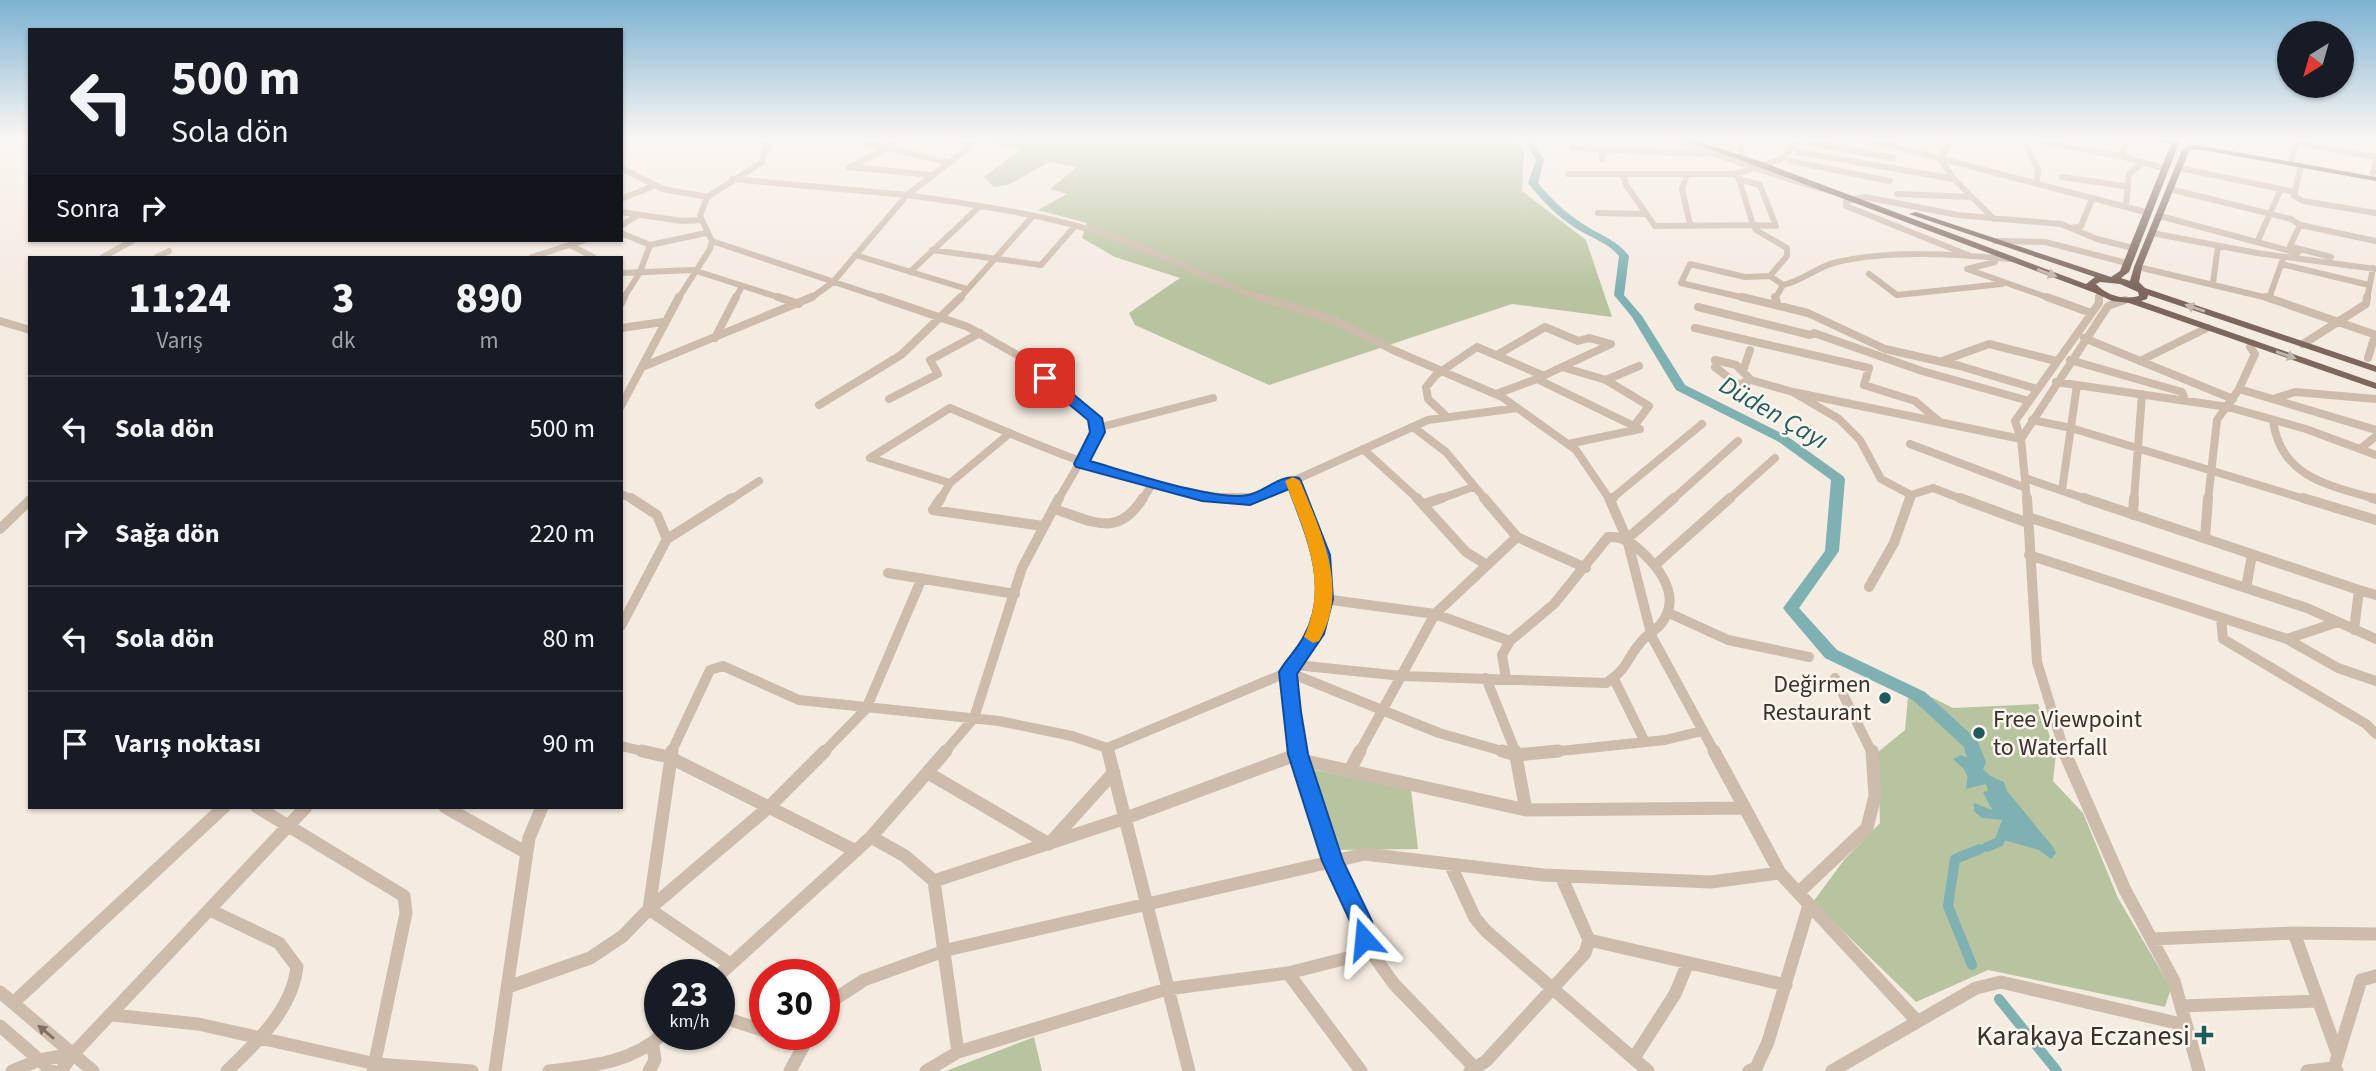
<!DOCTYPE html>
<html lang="tr">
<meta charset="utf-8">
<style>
body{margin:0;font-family:"Source Sans 3",sans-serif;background:#242831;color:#f1f3f6;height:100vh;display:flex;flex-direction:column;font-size:26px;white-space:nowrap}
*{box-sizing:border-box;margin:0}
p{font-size:23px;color:#9ea1a6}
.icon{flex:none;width:38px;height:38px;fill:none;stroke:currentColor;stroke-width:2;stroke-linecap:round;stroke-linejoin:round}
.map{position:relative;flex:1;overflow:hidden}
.sheet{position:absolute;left:28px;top:256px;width:595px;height:553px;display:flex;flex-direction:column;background:#171b24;border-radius:0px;box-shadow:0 2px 5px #0004}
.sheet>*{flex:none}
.guide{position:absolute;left:28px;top:28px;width:595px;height:214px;border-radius:0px;box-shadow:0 2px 5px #0004;background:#171b24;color:#f1f3f6;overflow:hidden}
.needle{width:46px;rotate:217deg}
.tools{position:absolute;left:2277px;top:21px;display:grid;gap:14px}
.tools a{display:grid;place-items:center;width:77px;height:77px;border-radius:50%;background:#171b24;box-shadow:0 2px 5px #0004;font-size:35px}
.speed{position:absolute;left:644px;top:959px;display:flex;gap:14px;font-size:35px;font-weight:700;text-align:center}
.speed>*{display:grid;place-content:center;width:91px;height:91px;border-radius:50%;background:#171b24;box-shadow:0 2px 5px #0004;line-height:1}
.speed small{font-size:18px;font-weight:400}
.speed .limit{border:10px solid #d22;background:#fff;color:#111}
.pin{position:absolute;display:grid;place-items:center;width:60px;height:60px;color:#fff;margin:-30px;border-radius:14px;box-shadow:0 4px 10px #0006}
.me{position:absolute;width:77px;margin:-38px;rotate:342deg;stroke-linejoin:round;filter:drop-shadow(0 0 5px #0008)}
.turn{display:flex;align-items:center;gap:24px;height:147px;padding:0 28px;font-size:32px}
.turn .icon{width:91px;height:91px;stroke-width:2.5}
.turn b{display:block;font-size:49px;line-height:60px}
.then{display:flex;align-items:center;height:66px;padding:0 28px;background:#0003;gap:14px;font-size:26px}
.eta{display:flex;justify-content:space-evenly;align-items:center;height:119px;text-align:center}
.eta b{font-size:42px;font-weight:800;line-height:49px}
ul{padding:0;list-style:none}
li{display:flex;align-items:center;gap:21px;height:105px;padding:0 28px;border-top:2px solid #363941}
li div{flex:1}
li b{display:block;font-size:26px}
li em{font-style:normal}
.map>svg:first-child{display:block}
</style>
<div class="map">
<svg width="2376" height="1071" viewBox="0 0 2376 1071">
<rect width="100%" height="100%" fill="#f4ebe1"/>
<path fill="#b8c4a0" d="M987 139H1512L1524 152 1522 191 1586 240 1612 317 1512 304 1269 385 1135 325 1129 313 1180 278 1115 257 1082 238 1087 223 1038 210 1067 194 1050 189 1077 167 1049 162 1008 185 994 187 984 177 1020 150 982 142Z
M1909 686 1953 708 2038 704 2056 753 2053 781 2083 813 2118 898 2171 988 2165 1007 1988 970 1916 1002 1813 902 1844 860 1880 823 1878 752 1905 730Z
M1315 770 1411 789 1418 849 1335 850 1311 773Z
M1034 1037 1042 1071H946Z"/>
<path fill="#7fb0b2" d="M1961 755 1977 762 1981 772 2004 782 2007 791 2053 847 2056 853 2051 859 2039 850 2000 839 1999 836 2009 830 2006 820 1982 818 1974 811V803L1992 810 1983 792 1988 791 1986 784 1966 789 1968 773 1953 759Z"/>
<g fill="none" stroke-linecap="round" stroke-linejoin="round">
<path stroke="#7fb0b2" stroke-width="10" d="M1987 847 1999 842 2011 811
M1972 965 1948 906 1955 859 1980 849
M1999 999 2057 1071"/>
<path fill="#7fb0b2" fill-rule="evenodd" d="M1524 139H1532L1544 160 1538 183C1551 199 1566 213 1583 224 1600 235 1617 240 1629 256L1624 295 1642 316 1685 385 1787 436 1843 476 1845 479 1839 551 1799 608 1837 650 1925 692 1977 740 1986 762 1983 769 1990 776 1987 781 1981 783 1968 777 1965 772 1968 762 1964 747 1913 700 1825 658 1786 612 1783 608 1786 604 1825 551 1831 480 1779 442 1676 390 1632 317 1614 295 1619 256C1608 243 1592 238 1577 229 1558 217 1542 201 1528 183L1536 160Z"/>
<path stroke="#cdbbac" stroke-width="6" d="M748 139 766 143
M852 139 946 162
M954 139 972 144
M1670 139C1723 156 1776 177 1830 191
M1866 139 2149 213
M1953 139 1940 159 1955 180 1994 219
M2024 139 2038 170 2037 180
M2025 139 2121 156 2166 169
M1741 142 1742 155
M1807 142 1893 158
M2297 143 2376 157
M1572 148 1706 154
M1602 149V160
M1798 152 1954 179
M2121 156 2129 139
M2292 159 2297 140
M1790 161 1890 181
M2301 165 2294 196 2303 201 2376 213
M851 167 931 175
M621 168 663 189 708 197
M849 168 904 139
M2179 168 2295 192
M2373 173 2376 162
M1568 174H1623L1626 185 1655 226 1753 225 1756 230 1787 248V256L1770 276 1783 285
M1623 174H1735
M1687 174 1682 189 1690 224
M2062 177 2124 186
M732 179 907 195 980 139
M1739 179 1760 185 1776 226 1753 225Z
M1739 179 1735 174 1782 159 1799 139
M2170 189 2291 219 2300 225 2290 246
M1897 194 1972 197
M621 199 653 186
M2126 204 2129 174 2143 162
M621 212 682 221 701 220
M1598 213 1644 214
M2160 216 2298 253
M2300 225 2376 241
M621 226 638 215
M2071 228 2081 226 2092 199
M621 233 650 245
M2152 233 2257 253 2376 269
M2259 238 2281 189
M712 241 885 299
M1995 241 2045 242 2127 263
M570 245 593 257
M2292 247 2331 257
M932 250 1041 265 1075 226
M855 255 967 289
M1968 255 1846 206V201L1865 197 1958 215 2061 224 2097 239 2133 248
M103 257 132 241
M157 257 169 251
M532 257 585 240
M1995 262 1967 269 2052 299
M2281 264 2369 285
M2138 267 2272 299
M910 272 980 206
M621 273 693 270 784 299
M1869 274 1897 295 2002 284
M2213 283 2218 246
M2099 292V299
M2269 298 2283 259
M623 299 640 272 650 245 706 233
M678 299 710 249 712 241 700 216 707 197 761 163 769 139
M735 299 742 286
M810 299 833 282 907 195C983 206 1060 216 1132 244 1177 261 1219 285 1265 299
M959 299 1033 216
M1749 299 1681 283 1690 264 1745 277 1770 276
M1775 299 1783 285C1803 281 1818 266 1837 262 1891 250 1954 254 2009 259
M2367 299 2373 268"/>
<path stroke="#cdbbac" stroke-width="8" d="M778 297 799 304
M880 297 968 327 1019 356 1095 418 1097 433 1058 500
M1260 297 1334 320 1393 350 1502 397 1576 450 1610 500
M1742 297 1808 313 1885 349 1960 366 2037 389
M1775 297 1778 306
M2047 297 2091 313
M2266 297 2376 335
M621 303 624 297
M1698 307 1810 335 1814 333 1922 371 2029 401
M0 321 30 330
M621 328 663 322
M1695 328 1869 368 1864 385 1915 401 1940 422
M715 338 736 297
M2084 338 2233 399
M2303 344 2366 304 2367 297
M1497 355 1545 327 1578 341 1589 338 1611 344 1562 367
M2368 358 2375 335
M1715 360 1736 365 1751 380 1793 392
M2070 360 2182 392 2185 400
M1942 361 1989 344 2056 361
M2140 361 2207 328
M642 367 812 297
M1715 367 1738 385 1751 380
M1744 368 1750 350
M1539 378 1562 367 1606 380 1649 406 1634 426
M1606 380 1639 366
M2056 382 2228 407 2306 429 2376 455
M2239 389 2376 430
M1496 394 1537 379 1640 429 1568 444
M889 399 938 374 930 360 980 333
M2273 399 2295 392 2376 399
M819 405 901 355 961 297
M621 406 679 297
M1447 417 1428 399 1426 387 1436 375 1477 347 1544 376
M2032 420 2071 428 2308 500
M2273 420C2280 477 2328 485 2376 499
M1413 427 1446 452 1486 500
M1097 428 1213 398
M2021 439 2108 306 2125 300
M1910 444 2026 488
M1363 449 1419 500
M2360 449 2376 436
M870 458 950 408C1046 449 1140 491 1245 500
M870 458 950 483
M2025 478 2089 500
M1293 481 1300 500
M2062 490 2077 385
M621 494 635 500
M730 500 759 481
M940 500 950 483 1010 433
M1142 500 1153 483
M1251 500 1428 420 1517 408
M1437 500 1473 487
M1610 500 1702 424
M1672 500 1738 441
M1728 500 1775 458
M1909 500 1911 495
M1964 500 1933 488 1911 495 1881 479 1860 440 1839 419 1793 392 2021 439
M2027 500 2021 439 2015 421 2099 303V297
M2134 500 2142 394
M2208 500 2217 420 2239 389 2255 354 2250 347 2253 344"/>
<path stroke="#cdbbac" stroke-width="10" d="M941 498 933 510 1043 526
M1224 498H1255
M1417 498 1466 552 1487 565
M1484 498 1517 537 1586 568
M1609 498 1627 539 1652 637 1715 753
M1960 498 2028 523
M2027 498 2037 662 2065 753
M2084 498 2359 590 2354 630
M2303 498 2376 520
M2372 498 2376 499
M1610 500 1613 498
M1424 504 1442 498
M1054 509C1093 521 1117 539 1143 498
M2133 515 2134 498
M2028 517 2307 608 2376 639
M0 529 30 500
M2205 538 2208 498
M667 539 732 498
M1627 539 1674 498
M2029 555 2287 639 2338 668 2376 681
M1655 565 1730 498
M888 573 1015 594
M1869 587 1894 543 1910 498
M2246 588 2252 555
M2359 590 2376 595
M1324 599 1435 614 1510 641
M1669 613 1728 640 1809 657
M2221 618 2223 639 2366 724 2376 734
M621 626 667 539 657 515 631 498
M2287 639 2338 622
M1296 665 1402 676 1606 683C1631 666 1624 661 1641 642 1646 635 1655 631 1661 624 1680 600 1664 574 1646 556 1635 545 1625 536 1608 537L1554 604 1510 641 1502 655 1506 678
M1288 672 1439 733 1509 753
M1288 672 1299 753
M1486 678 1516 753
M1835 678 1872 753
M1614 679 1645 742
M621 746 650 753
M1107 748 1108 753
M671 753 710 670 723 666 799 700 999 721 1072 736 1107 748 1288 672C1339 621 1323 557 1300 498
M823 753 866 709 922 578
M944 753 974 718 1022 568 1059 498
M1359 753 1435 614 1517 537
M1541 753 1665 740 1702 731"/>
<path stroke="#cdbbac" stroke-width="13" d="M642 751 669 757 856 851
M1108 751 1189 1071
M1502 751 1517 755 1558 751
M1515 751 1526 810
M1714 751 1780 873 1916 1020
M2064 751 2125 890 2174 981 2199 1071
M1301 760 1526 810 1745 808
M1350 770 1360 751
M928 773 1049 844 1114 772
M257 807 404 896 406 913 373 1071
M445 807 527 853
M871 837 905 856 934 881 958 1052
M1450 864 1475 918 1486 931 1648 1071
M934 881 1126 818 1298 754
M1798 893 1867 828 1875 796 1872 751
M210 910 279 943 297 967C292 1010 257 1042 227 1071
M2294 933 2338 1055
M2152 939 2294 933 2376 934
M1589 940 1786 985
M1371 952 1394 984 1475 1068
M730 964 649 909 769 807 825 751
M1288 973 1361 1071
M719 975 871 837 946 751
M508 987 590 958 623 936 649 909 672 751
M0 992 93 1071
M13 1003 224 807
M2182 1006 2318 1001
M824 1011 835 999 864 980 947 950 1365 854 1543 875 1711 882 1780 873
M112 1015 198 1024 376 1064 472 1071
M719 1016 765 1031
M0 1026 52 1071
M775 1034 804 1044
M1634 1058 1675 994 1688 963
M2334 1068 2361 980 2376 976
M12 1071 39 1060 73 1054
M61 1071 73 1054 306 807
M495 1071 529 838 542 807
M549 1071C591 1066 631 1063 663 1034
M649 1071 655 1060 653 1046
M790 1071 810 1034
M926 1071 958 1052 1167 989 1288 973 1371 952 1322 828 1299 751
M1470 1071 1486 1061 1585 953 1589 940 1561 876
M1749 1071 1756 1068 1768 1042 1809 905
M1832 1071 1976 988 2001 982 2185 1025
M2307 1071 2334 1068 2337 1071"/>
<path fill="#7d675c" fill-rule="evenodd" d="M1680 139H1692L1765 163 2086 284 2095 277 1909 214 1916 212 2111 277 2120 271 2171 144 2150 139 2176 140 2179 143 2129 272 2121 278 2130 281 2134 267 2182 150 2190 145H2198L2376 177V181L2196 149 2189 151 2142 267 2139 282 2145 288 2376 366V372L2148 295 2147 299 2141 301 2376 383V389L2129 303 2112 301 2095 293 1759 167ZM2100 282 2120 284 2138 292 2139 296C2123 300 2108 296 2096 284Z"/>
</g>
<defs><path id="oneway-solid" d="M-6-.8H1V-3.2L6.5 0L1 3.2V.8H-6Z" transform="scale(1.75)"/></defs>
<g fill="#c2b5ac">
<use href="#oneway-solid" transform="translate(2047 273) rotate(20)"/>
<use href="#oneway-solid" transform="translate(2195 308) rotate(-161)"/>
<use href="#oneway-solid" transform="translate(2286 355) rotate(19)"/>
</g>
<use fill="#7d6f65" href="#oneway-solid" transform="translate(46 1032) rotate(-140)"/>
<linearGradient id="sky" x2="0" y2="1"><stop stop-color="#7eb2d2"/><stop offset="0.48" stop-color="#faf6f2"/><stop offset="1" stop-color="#faf6f2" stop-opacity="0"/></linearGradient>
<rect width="2376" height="289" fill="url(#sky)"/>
<path fill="#1a73e8" stroke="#114b97" stroke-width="2" d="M1041 375H1050L1102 418 1105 432 1090 461C1125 471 1217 502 1248 495 1265 492 1281 473 1299 478L1301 481 1330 555 1333 599 1324 634 1297 674 1301 712 1308 754 1343 861 1372 921 1376 939 1372 945 1364 948 1357 945 1350 921 1322 861 1288 754 1279 672C1286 659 1297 650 1304 636 1331 588 1306 535 1289 489L1250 505 1202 501 1076 467 1074 464 1090 432 1088 420 1041 381Z"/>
<path fill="#f59e0b" d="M1293 477 1300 481C1321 532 1350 589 1319 641L1313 643 1304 637C1329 582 1305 534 1285 481Z"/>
<g fill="#1f5a5e" stroke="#fbf5ee" stroke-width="2.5">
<circle cx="1885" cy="698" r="7"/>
<circle cx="1979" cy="733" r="7"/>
<path d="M2200.5 1024.5h7v7h7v7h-7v7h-7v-7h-7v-7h7z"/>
</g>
<g text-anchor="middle" stroke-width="5" stroke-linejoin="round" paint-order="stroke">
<g font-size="24" fill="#3b302b" stroke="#fbf5ee" text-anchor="end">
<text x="1871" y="692">Değirmen<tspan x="1871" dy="28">Restaurant</tspan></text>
<text x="1993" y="727" text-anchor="start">Free Viewpoint<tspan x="1993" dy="28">to Waterfall</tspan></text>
</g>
<g font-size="26" font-style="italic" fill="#1f5a5e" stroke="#fbf5ee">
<text transform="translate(1774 412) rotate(30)" y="9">Düden Çayı</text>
</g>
<g font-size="28" fill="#3b302b" stroke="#fbf5ee" text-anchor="end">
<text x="2190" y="1045">Karakaya Eczanesi</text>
</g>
</g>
</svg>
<div class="tools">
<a><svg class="needle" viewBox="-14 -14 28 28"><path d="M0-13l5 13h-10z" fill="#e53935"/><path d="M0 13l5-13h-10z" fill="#9ea1a6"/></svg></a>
</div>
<div class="speed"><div>23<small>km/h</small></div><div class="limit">30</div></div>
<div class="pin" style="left:1045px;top:378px;background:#d93025"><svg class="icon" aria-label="arrive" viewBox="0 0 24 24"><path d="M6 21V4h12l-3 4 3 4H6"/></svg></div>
<svg class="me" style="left:1364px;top:939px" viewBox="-20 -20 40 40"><path d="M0-17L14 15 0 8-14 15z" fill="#1a73e8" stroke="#fff" stroke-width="4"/></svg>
<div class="guide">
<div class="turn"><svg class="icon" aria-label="left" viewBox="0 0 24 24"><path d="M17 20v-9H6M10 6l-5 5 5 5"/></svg><div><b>500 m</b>Sola dön</div></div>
<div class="then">Sonra<svg class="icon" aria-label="right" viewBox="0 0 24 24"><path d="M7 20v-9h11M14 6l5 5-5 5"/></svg></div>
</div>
<section class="sheet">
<div class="eta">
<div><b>11:24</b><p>Varış</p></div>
<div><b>3</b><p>dk</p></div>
<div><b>890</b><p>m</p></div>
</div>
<ul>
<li><svg class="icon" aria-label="left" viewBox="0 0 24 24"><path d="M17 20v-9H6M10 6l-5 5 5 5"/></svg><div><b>Sola dön</b></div><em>500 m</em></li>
<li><svg class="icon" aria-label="right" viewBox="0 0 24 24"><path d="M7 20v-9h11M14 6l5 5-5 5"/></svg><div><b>Sağa dön</b></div><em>220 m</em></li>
<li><svg class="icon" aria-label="left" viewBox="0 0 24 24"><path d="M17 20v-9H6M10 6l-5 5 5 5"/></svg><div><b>Sola dön</b></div><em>80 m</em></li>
<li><svg class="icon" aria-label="arrive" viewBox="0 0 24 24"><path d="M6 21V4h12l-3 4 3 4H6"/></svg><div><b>Varış noktası</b></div><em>90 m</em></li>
</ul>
</section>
</div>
